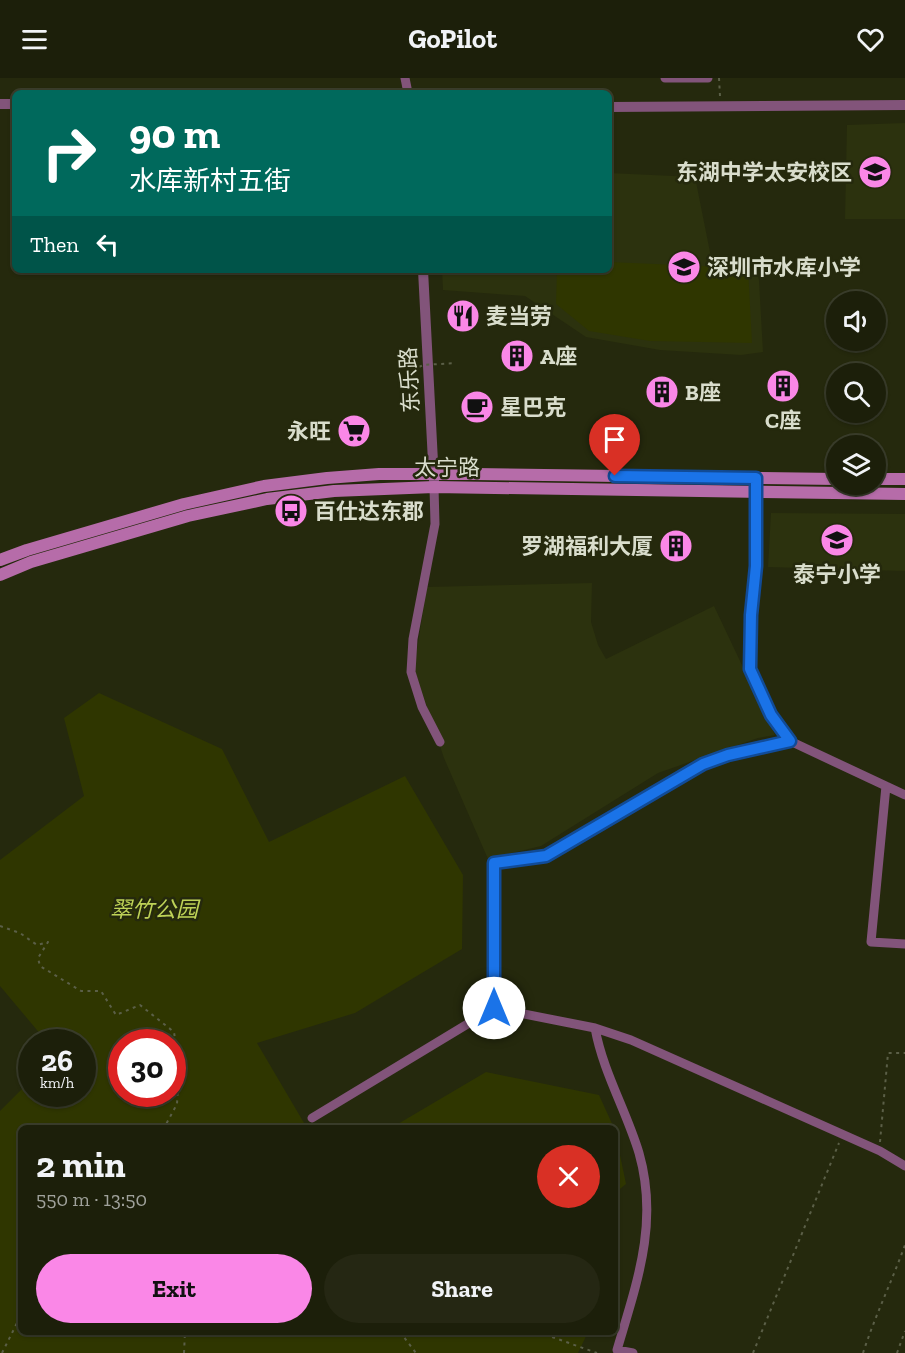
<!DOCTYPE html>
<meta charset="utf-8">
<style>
body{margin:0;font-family:"Zilla Slab","Noto Sans SC",serif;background:#252713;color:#f1f3f6;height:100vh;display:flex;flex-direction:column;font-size:22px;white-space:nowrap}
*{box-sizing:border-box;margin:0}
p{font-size:20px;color:#a0a29c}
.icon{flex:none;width:33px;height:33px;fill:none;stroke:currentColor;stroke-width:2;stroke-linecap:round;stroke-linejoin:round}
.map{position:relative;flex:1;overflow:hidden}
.sheet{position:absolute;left:18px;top:1047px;width:600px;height:210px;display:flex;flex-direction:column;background:#1c1f0a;border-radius:9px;box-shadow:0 2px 4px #0004,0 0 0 2px #3a3d2b}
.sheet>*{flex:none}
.guide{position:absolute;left:12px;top:12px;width:600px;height:183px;border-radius:9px;box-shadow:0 2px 4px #0004,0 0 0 2px #3a3d2b;background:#00695c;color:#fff;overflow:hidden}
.tools{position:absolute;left:826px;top:213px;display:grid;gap:12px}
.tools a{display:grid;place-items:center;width:60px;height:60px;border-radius:50%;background:#1c1f0a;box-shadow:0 2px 4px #0004,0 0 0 2px #3a3d2b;font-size:30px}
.speed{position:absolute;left:18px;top:951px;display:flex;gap:12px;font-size:30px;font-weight:700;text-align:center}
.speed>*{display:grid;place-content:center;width:78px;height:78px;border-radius:50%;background:#1c1f0a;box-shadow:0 2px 4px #0004,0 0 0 2px #3a3d2b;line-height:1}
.speed small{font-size:15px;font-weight:400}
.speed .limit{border:9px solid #d22;background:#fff;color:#111}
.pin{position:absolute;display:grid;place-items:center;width:51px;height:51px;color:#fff;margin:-62px -26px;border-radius:50% 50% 50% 0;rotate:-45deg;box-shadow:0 0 6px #0007}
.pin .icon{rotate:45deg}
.me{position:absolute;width:66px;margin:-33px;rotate:0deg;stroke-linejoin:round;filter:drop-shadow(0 0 4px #0008)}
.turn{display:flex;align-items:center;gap:21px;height:126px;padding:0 18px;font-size:27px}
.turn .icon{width:78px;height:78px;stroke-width:2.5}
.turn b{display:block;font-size:42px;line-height:51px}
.then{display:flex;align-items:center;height:57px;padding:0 18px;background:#0003;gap:12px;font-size:22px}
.round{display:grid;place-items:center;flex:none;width:63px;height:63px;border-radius:32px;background:#252713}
.head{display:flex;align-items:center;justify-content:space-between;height:102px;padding:0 18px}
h1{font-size:36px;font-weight:800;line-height:45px}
.primary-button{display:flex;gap:12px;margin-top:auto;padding:12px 18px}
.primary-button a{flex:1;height:69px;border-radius:36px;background:#fa87e7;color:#111;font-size:24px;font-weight:800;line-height:69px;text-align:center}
.primary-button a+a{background:#252713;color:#f1f3f6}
header{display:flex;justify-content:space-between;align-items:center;height:78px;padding:0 18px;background:#1c1f0a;font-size:27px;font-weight:800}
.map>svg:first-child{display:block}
</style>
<header><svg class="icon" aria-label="menu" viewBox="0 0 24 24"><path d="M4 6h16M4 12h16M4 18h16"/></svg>GoPilot<svg class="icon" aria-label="heart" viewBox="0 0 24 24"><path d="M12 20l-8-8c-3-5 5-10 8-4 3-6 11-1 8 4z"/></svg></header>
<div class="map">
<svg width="905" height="1275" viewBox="0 0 905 1275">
<rect width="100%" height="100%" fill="#25290d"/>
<path fill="#2c320e" d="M905 45V141H845L847 47Z
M609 95 695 99 712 184 758 185 763 274 741 277 660 272 586 259 525 218 443 212 442 192H609Z
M771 435 905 436V493L768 489Z
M592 505 591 544 598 567 606 581 714 528 775 657 758 660 658 695 541 768 488 781 444 680 414 590 427 509Z"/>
<path fill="#2f3600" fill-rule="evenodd" d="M609 184 748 190 752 265 650 263 589 253 556 226 557 192H609Z
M99 615 222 671 269 764 405 698 463 797 462 871 355 935 257 965 307 1050H21V1254H588L578 1275H0V1033L31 1002 32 1016H82V964H47L0 908V782L84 718 64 640ZM122 964H172V1016H122Z
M486 994 599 1017 614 1050H391Z
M615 1053 626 1106 615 1115Z"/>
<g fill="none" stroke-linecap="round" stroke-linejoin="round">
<path stroke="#5b5f47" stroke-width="2" stroke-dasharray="3 4.5" stroke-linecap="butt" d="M719 0 720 18
M0 848 20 855 37 867 48 864 38 880 40 888 81 913H101L116 937 140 927 174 954 179 989 177 1026 164 1050
M880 1064 888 975H905
M306 1254 325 1256 329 1254
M400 1254 416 1275
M538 1254 597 1275
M2 1275 21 1237
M184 1275 185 1254
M753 1275 839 1065
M863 1275C875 1238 892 1203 905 1167
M897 1275 905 1253"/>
<path stroke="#82547a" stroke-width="9" d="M405 0 408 15
M665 0H708
M756 400V488L749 576 750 591 771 637 790 663 905 717
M434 409 435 446 413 561 411 594 422 629 440 664
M886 708 871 864 905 866
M494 930V785L546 778 703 686 728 677 790 663
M595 950C603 994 626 1032 639 1075 659 1145 637 1204 617 1272L633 1275
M312 1040 494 930 595 950 631 962 880 1073 905 1088"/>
<path stroke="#82547a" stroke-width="10" d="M0 26H15
M609 29 905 27
M423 192 434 403"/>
<path stroke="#b66ca9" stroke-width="12" d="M876 401H905
M0 482 27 472 184 426 264 408 327 400 379 396H474L837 401
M0 497 31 484 188 438 267 421 334 413 434 409 905 416"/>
<path stroke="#5b5f47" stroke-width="2" stroke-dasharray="3 4.5" stroke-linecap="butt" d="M406 296 423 287 456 285"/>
</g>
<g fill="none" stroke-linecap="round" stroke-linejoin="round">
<defs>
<path id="route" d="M494 930V785L546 778 703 686 728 677 790 663 771 637 750 591 751 537 756 488V400L615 398"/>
</defs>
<use href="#route" stroke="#114b97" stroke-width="15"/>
<use href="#route" stroke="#1a73e8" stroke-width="10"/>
</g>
<defs>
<symbol id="school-disc" viewBox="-11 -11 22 22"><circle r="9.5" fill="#fa87e7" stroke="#25290d"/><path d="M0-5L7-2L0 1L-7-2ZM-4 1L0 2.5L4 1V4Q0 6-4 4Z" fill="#111"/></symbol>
<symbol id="restaurant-disc" viewBox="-11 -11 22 22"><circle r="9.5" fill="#fa87e7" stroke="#25290d"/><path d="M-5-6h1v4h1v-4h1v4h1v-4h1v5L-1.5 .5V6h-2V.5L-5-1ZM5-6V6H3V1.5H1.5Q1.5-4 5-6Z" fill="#111"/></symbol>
<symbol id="building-disc" viewBox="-11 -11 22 22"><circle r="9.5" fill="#fa87e7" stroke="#25290d"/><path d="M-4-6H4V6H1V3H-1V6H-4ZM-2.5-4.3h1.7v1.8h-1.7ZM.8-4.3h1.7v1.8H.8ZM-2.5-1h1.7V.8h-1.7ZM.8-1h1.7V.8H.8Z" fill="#111"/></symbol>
<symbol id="cafe-disc" viewBox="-11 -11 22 22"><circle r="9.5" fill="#fa87e7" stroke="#25290d"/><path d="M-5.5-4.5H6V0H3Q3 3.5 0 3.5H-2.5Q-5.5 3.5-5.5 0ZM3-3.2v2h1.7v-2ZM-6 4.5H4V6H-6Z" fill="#111"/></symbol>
<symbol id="supermarket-disc" viewBox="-11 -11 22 22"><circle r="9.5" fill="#fa87e7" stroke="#25290d"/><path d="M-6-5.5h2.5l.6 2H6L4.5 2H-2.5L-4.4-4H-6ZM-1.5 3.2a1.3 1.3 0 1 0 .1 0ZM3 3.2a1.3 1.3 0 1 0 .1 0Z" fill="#111"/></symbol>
<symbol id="bus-disc" viewBox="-11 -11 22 22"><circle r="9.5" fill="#fa87e7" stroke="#25290d"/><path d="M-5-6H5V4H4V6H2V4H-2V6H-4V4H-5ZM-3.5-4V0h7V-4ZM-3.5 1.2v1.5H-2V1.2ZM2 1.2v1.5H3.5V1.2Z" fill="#111"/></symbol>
</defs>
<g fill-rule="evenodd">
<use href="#school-disc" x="856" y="75" width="38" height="38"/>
<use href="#school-disc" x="665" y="170" width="38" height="38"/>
<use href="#restaurant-disc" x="444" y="219" width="38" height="38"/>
<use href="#building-disc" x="498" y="259" width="38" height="38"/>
<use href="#building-disc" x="764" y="289" width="38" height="38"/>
<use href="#building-disc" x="643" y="295" width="38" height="38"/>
<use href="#cafe-disc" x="458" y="310" width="38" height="38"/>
<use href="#supermarket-disc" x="335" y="334" width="38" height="38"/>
<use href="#bus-disc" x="272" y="414" width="38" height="38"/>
<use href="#school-disc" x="818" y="443" width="38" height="38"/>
<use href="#building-disc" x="657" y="449" width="38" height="38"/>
</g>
<g text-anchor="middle" stroke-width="5" stroke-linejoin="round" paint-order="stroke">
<g font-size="22" font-weight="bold" fill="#d9ddcc" stroke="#25290d" text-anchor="start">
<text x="852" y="102" text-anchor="end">东湖中学太安校区</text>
<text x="707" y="197">深圳市水库小学</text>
<text x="486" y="246">麦当劳</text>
<text x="540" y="286">A座</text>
<text x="685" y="322">B座</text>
<text x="500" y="337">星巴克</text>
<text x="783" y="350" text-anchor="middle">C座</text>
<text x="331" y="361" text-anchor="end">永旺</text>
<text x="314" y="441">百仕达东郡</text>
<text x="653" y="476" text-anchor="end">罗湖福利大厦</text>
<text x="837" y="504" text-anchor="middle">泰宁小学</text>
</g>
<g font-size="22" fill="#d9ddcc" stroke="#25290d">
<text transform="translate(409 302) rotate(-93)" y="8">东乐路</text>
<text x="447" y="397">太宁路</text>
</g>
<g font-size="22" font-style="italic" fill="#bed257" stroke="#25290d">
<text x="154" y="839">翠竹公园</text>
</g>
</g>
</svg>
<div class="tools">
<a><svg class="icon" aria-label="sound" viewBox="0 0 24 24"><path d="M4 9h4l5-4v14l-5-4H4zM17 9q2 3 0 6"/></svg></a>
<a><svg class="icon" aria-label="search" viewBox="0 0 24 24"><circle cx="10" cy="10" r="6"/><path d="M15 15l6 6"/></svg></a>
<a><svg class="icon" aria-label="layers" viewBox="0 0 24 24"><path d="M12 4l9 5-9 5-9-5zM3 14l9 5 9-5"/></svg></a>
</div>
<div class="speed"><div>26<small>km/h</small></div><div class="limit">30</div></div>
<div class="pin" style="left:615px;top:398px;background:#d93025"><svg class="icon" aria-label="arrive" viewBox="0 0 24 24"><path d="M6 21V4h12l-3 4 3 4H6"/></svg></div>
<svg class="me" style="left:494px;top:930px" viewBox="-20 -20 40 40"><circle r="19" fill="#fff"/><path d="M0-13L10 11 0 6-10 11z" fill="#1a73e8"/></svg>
<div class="guide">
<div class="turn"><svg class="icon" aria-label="right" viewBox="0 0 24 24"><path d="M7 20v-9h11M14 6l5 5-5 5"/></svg><div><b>90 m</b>水库新村五街</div></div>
<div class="then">Then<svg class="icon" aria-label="left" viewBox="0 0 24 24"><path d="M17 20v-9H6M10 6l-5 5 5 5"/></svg></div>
</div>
<section class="sheet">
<div class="head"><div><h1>2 min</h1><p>550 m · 13:50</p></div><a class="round" style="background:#d93025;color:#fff"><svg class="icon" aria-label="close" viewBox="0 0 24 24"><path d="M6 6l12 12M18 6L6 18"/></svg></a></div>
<div class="primary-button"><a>Exit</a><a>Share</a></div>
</section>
</div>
